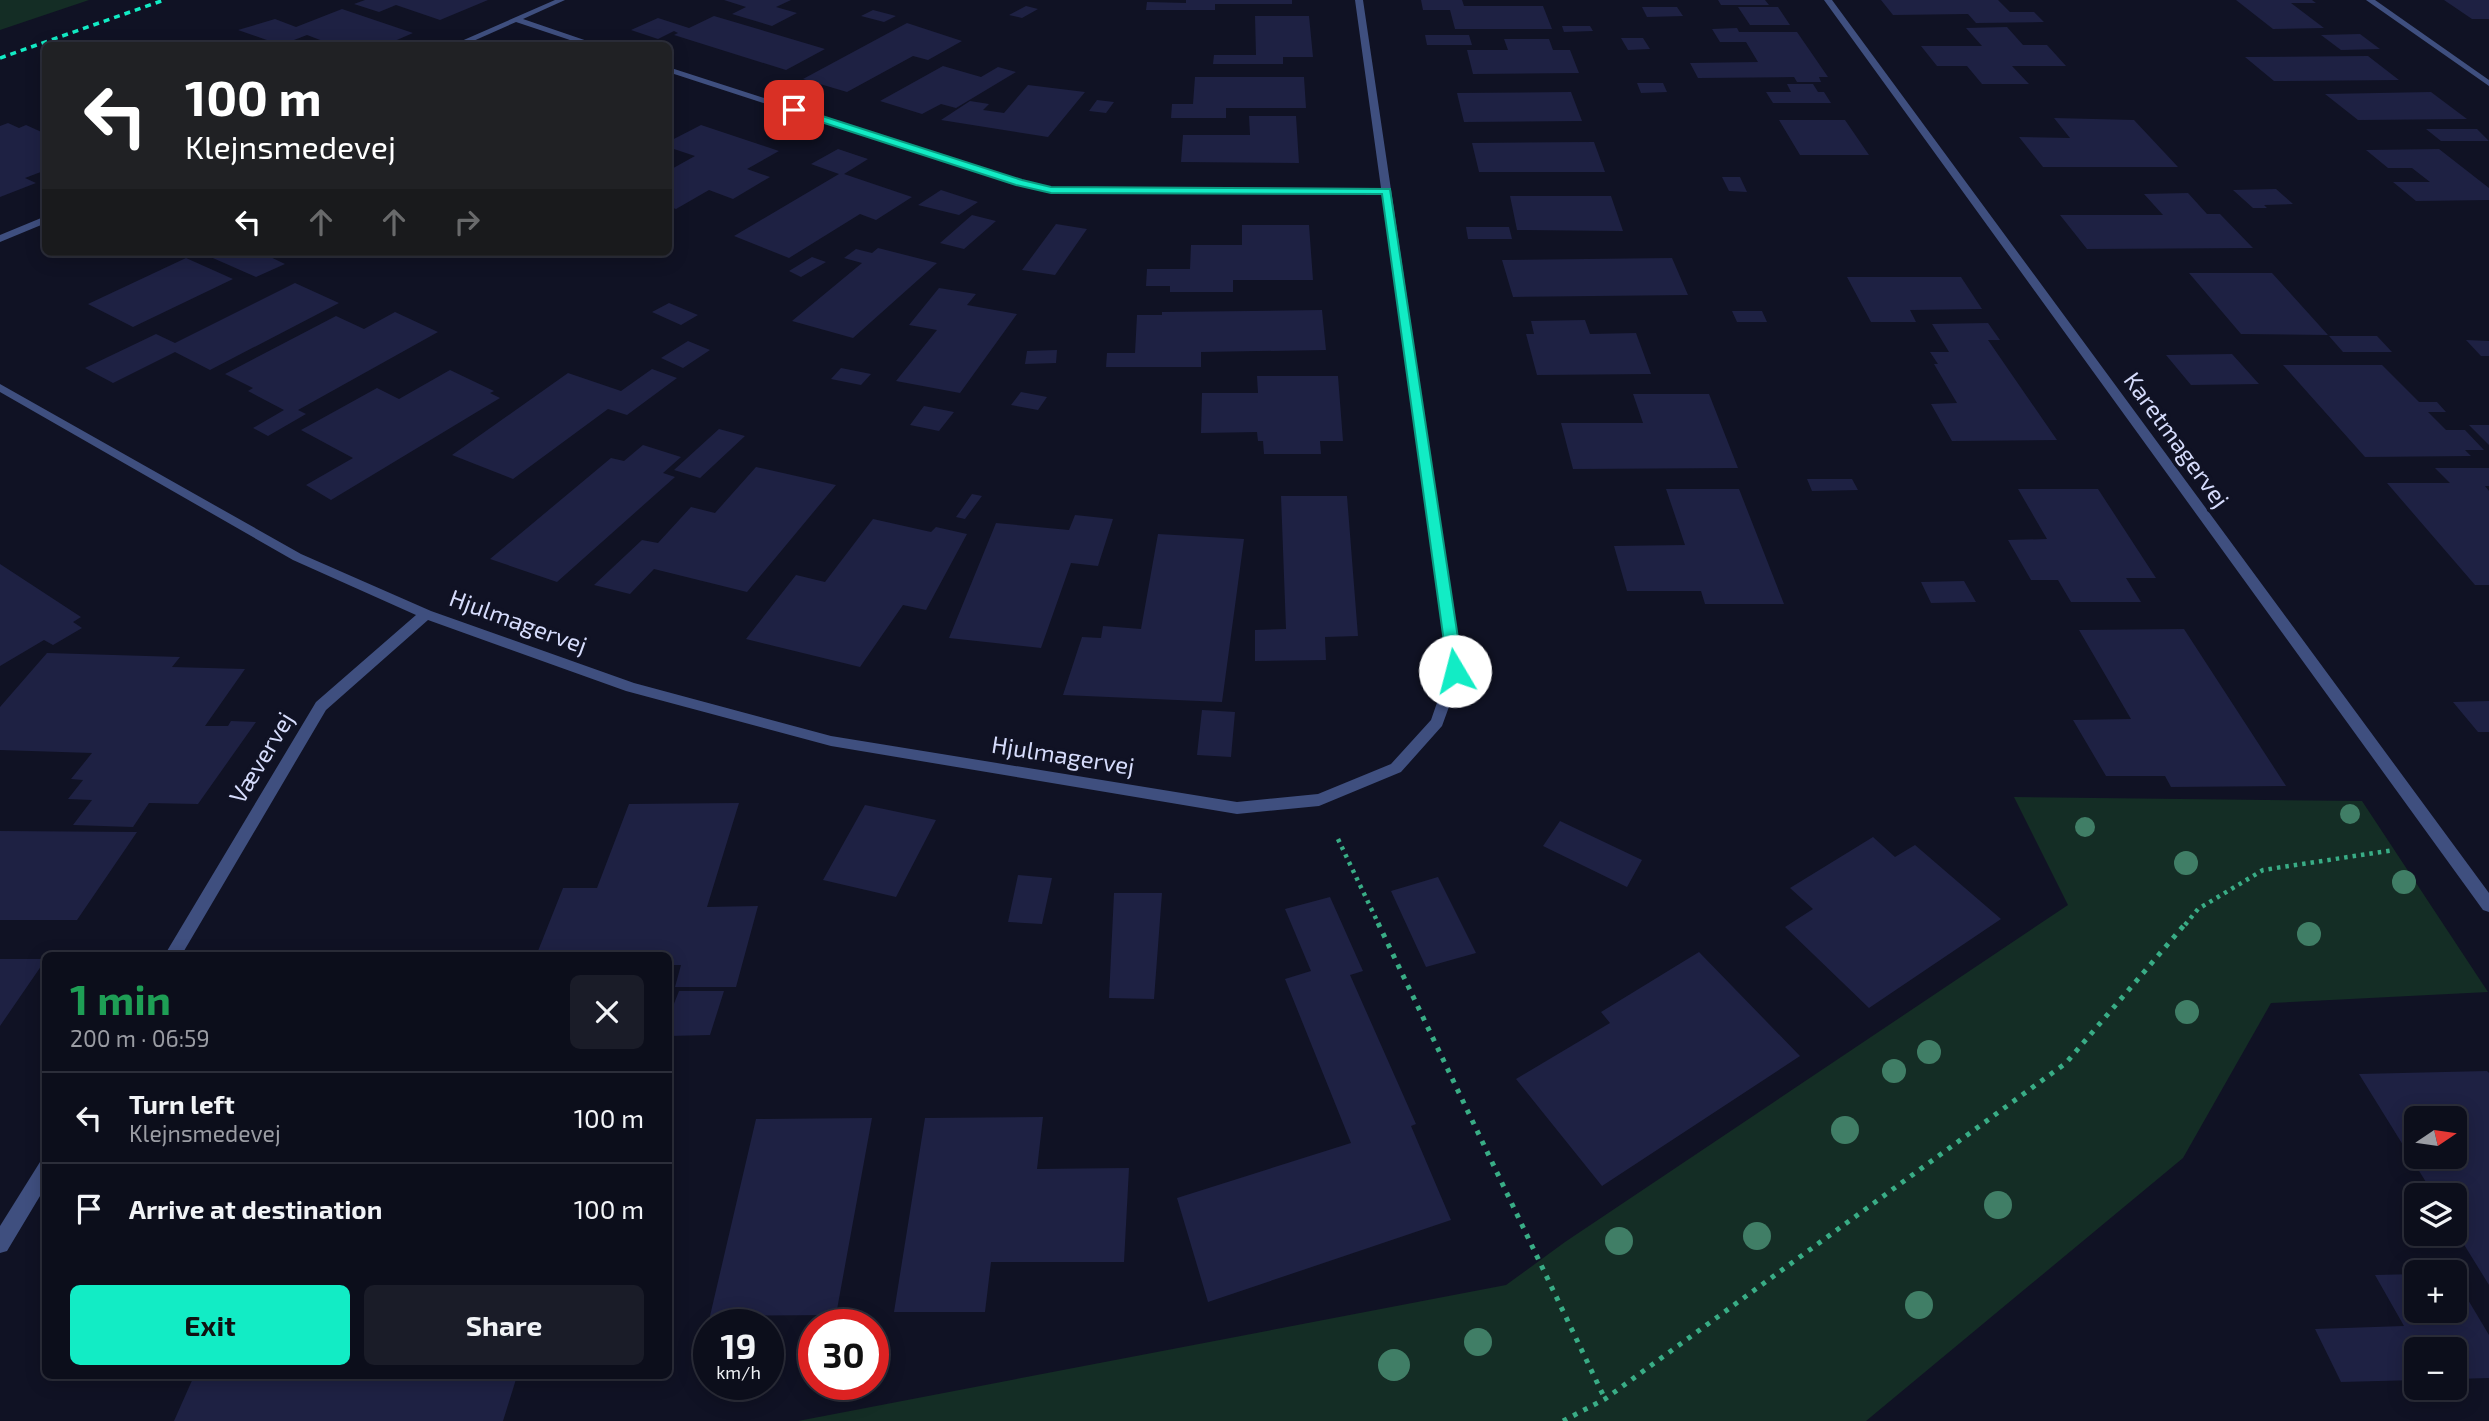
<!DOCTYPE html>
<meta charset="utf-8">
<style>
body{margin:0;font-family:"Exo 2",sans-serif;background:#1a1c28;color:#f1f3f6;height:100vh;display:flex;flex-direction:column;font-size:26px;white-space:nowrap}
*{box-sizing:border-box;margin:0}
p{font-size:23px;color:#9a9ca3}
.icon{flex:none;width:38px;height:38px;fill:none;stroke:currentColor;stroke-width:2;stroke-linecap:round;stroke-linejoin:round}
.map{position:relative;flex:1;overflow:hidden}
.sheet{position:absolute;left:42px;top:952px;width:630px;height:427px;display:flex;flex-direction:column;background:#0c0e1b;border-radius:10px;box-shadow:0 4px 18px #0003,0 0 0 2px #2c2e3a}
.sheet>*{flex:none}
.guide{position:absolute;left:42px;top:42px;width:630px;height:214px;border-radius:10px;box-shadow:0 4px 18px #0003,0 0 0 2px #2c2e3a;background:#202124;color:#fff;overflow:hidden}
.needle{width:46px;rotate:77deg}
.fabs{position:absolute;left:2404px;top:1106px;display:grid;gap:14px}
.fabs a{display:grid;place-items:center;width:63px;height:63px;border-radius:10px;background:#0c0e1b;box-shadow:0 4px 18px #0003,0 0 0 2px #2c2e3a;font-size:35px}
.speed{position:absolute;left:693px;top:1309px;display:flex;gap:14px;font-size:35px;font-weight:700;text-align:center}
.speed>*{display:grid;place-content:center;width:91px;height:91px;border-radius:50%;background:#0c0e1b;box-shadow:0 4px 18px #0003,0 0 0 2px #2c2e3a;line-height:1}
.speed small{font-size:18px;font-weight:400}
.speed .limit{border:10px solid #d22;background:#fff;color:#111}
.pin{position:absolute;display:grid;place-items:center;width:60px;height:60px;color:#fff;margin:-30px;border-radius:14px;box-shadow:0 4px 10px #0006}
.me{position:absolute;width:77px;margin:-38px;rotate:352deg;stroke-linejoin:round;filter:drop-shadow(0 0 5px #0008)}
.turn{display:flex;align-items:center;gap:24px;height:147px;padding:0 28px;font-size:32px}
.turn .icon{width:91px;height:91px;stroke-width:2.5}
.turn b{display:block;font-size:49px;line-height:60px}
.lanes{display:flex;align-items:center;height:66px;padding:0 28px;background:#0003;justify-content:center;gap:35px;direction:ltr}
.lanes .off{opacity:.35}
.round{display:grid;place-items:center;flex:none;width:74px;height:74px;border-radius:10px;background:#1a1c28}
.summary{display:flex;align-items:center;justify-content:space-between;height:119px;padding:0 28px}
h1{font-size:42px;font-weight:700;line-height:52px;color:#1e9e55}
.button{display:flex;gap:14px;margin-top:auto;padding:14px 28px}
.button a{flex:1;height:80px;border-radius:10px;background:#12ecc5;color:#111;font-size:28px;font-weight:700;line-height:80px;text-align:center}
.button a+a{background:#1a1c28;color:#f1f3f6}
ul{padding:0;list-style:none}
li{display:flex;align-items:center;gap:21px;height:91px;padding:0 28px;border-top:2px solid #2c2e3a}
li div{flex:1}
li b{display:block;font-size:26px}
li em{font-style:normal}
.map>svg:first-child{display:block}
</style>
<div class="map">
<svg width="2489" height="1421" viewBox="0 0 2489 1421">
<rect width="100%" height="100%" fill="#101224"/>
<path fill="#142d25" d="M0 0H89L0 30Z
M2014 797 2362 801 2488 992 2271 1003 2183 1158 1866 1421H798L1506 1285 1565 1242 2068 905Z"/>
<path fill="#1e2143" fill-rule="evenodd" d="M365 0H488L440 20 396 5 379 12 354 4Z
M724 0H791L776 7 797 13 772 26 732 14 746 7Z
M1186 0H1292V4H1215V10H1146L1147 2 1186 3Z
M1421 0H1462L1464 6H1543L1552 29H1455L1450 10H1423Z
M1718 0H1765L1769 5H1721Z
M1881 0H1998L2010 12H2034L2044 22 1976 23 1968 14 1893 15Z
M2236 0H2312L2316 3H2291L2324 28 2273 29Z
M2444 0H2489V19H2472Z
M1026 6 1038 9 1022 18 1009 15Z
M1642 7H1677L1683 16 1647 17Z
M1738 7H1778L1790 25H1750Z
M342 9 413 33 383 46H336L307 35 281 45 238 30 275 19 296 27Z
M873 10 896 16 884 22 861 16Z
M714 16 825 49 786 70 674 35 678 33 674 31 658 39 631 30 658 18 689 28Z
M1255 16H1309L1313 57H1283V64H1213L1214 55H1256Z
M907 23 962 41 928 60 913 56 847 92 803 79Z
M1562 26H1590L1593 31 1564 32Z
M2007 27 2023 45H2047L2066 66H2012L2029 84H1982L1967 66H1937L1921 46H1982L1966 28Z
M1737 28 1739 32H1797L1828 77H1819L1821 82H1797L1794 77 1698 78 1690 63 1758 62 1746 42H1720L1712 29Z
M2360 34 2380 49 2341 50 2321 35Z
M1425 35H1469L1472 45H1427Z
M1621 38H1643L1650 49 1628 50Z
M1504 39H1549L1553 50H1570L1579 73 1473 74 1467 50H1508Z
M2368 56 2399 80 2274 81 2245 57Z
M943 66 981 77 998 67 1016 72 956 108 941 104 922 114 880 101Z
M1195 77H1304L1306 108H1226V118H1171L1172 104H1193Z
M1637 83H1663L1667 92 1641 93Z
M1787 84H1813L1818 92H1824L1831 103H1773L1766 92H1791Z
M1028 85 1085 92 1048 137 941 120 970 101 989 104 983 110 1004 113Z
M1571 92 1582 121 1464 122 1457 93Z
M2431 92 2467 119 2358 120 2325 94Z
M1097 100 1114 102 1106 113 1089 111Z
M1249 116H1296L1299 163 1181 162 1183 135H1250Z
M2054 118 2134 120 2178 167H2043L2019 137 2070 138Z
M1779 120H1845L1869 155H1800Z
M8 123 19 128 26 125 46 134V170L25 178 36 183 0 197V126Z
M701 125 779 151 747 169 770 177 733 199 709 190 676 209 668 206V171L695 156 668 147V142Z
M2426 129H2477L2489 141H2441Z
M1594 142 1605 172H1479L1472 143Z
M838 149 868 159 844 174 912 197 876 220 860 214 789 258 734 236 839 174 811 164Z
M2439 149 2489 188V200L2416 201 2393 182H2430L2412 168H2388L2366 150Z
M1722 177H1740L1747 192 1729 191Z
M2276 189 2293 204 2264 205 2267 208H2253L2233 190Z
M941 190 978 202 959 215 918 205Z
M2188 193 2207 214H2220L2253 248 2087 249 2060 215H2163L2144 194Z
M1510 196H1611L1623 231 1517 230Z
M972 215 996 221 964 249 940 243Z
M1056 224 1087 229 1055 275 1022 270Z
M1242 225H1309L1313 280H1233V292H1170V286H1146L1147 269H1190L1191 245H1242Z
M1466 227H1509L1512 239H1468Z
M878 248 937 263 853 338 792 321 862 263 844 258 856 249 872 253Z
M212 252H260L285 264 256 277 206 255Z
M812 257 826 262 801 277 789 271Z
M186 258 233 279 133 327 88 304Z
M1672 258 1688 295 1513 297 1502 260Z
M2189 273H2272L2328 335 2241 334Z
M1847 277H1961L1982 309 1910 310 1916 322H1871Z
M295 283 339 303 210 370 175 352 113 383 85 368 156 334 175 343Z
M939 288 976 294 967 305 1017 314 960 393 896 381 937 330 909 325Z
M669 303 698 315 681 325 652 312Z
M1322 310 1326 350 1201 352V367H1106L1107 353H1135L1137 315H1162V312Z
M1732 311H1762L1767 322H1737Z
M395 312 438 332 298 410 306 414 268 436 253 428 284 410 248 391 253 388 225 374 336 316 364 329Z
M1585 320 1590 334 1636 333 1651 374 1537 375 1526 334H1534L1531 321Z
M1988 323 2000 340H1988L2057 440 1952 441 1931 404 1957 403 1934 364H1938L1930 352H1949L1932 324Z
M2329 336H2377L2392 352H2343Z
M2466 340 2489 341V356H2481Z
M688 341 710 350 683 368 661 358Z
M1057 350 1056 363 1025 364 1027 351Z
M2232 354 2259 384 2191 385 2166 355Z
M2283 365H2382L2419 402H2437L2446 412H2428L2446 430H2465L2484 450H2465L2471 456 2365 457Z
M841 368 871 374 861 385 831 379Z
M652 369 677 378 627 415 608 409 513 479 452 455 568 373 621 391Z
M450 370 494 391 490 393 500 398 331 500 306 485 353 458 301 430 377 388 399 399Z
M1257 376H1338L1343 441H1320L1321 454H1264L1263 441H1258L1257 432 1201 433 1202 393H1258Z
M1021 392 1047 397 1038 410 1011 405Z
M1633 394H1709L1738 468 1573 469 1561 423H1643Z
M924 406 954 412 939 431 910 425Z
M2469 425H2489V445Z
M719 429 745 436 700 478 674 470Z
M643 445 681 457 663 473 675 477 557 582 490 559 611 458 624 461Z
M756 467 836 485 747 592 654 569 630 594 594 585 642 540 658 543 691 507 715 513Z
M2435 468H2489V486H2485L2489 491V585H2475L2387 483H2450Z
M1807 479H1852L1858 490 1812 491Z
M1666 489H1739L1784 604H1705L1701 591H1627L1614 546 1685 545Z
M2018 489H2098L2156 578H2126L2141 602H2071L2058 580H2031L2008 540 2047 539Z
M972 494 982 496 965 519 956 517Z
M1281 496H1347L1358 636 1325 637 1326 660 1255 661V630L1286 629Z
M1075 515 1113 519 1098 566 1071 563 1041 648 949 638 996 523 1069 530Z
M873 519 931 532 936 527 967 534 926 610 903 605 860 667 746 639 796 575 825 582Z
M1158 534 1244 539 1222 702 1063 695 1082 637 1101 638 1103 626 1141 629Z
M0 564 81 617 73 622 82 628 53 645 44 640 0 666Z
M1964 581 1976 602 1931 603 1921 582Z
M2184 629 2286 786 2171 787 2165 776H2106L2073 720 2131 719 2079 630Z
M47 653 180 657 172 667 245 669 205 726H228L231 721 256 722 198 804 149 803 133 827 73 825 92 800 68 799 83 780 71 779 92 753 0 750V707Z
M2489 701V732H2478L2453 702Z
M1202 710 1235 712 1231 757 1197 755Z
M739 803 707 907 758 906 736 987H675L681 965H668V956H536L563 888H597L629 804Z
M865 805 936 820 896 897 823 880Z
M1560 821 1642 860 1627 887 1543 846Z
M0 831 137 832 77 920H0Z
M1873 837 1895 857 1915 845 2001 919 1869 1008 1785 927 1813 909 1790 888Z
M1018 875 1052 878 1042 924 1008 922Z
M1438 877 1476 953 1426 967 1391 891Z
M1114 893H1162L1154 999 1109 998Z
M1330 897 1363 971 1350 975 1416 1124 1411 1126 1451 1220 1208 1302 1177 1198 1351 1143 1285 979 1311 971 1285 909Z
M1699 952 1800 1056 1602 1186 1516 1079 1610 1023 1601 1012Z
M0 959H46L0 1026Z
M679 991H724L710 1035 668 1036V1019Z
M2487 1071 2489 1073V1285L2455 1230V1195H2434L2359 1074ZM2417 1118H2455V1157H2417Z
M1043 1117 1037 1169 1129 1168 1124 1262H991L985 1312H894L925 1118Z
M872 1118 836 1315 710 1316 756 1119Z
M2417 1274V1311H2455V1278L2489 1335V1378L2455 1379V1349H2417V1380L2341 1382 2315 1329 2404 1326 2375 1275Z
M194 1376H517L503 1421H174Z"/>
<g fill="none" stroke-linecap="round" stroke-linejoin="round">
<path stroke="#39ad86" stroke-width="4.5" stroke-dasharray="3.5 5" stroke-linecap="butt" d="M1338 839 1379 925
M2185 925 2198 909 2263 870 2394 850"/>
<path stroke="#39ad86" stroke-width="5" stroke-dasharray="4.5 7" stroke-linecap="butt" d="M1378 923 1605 1399
M1563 1421 1605 1399 2066 1063 2186 923"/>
<path fill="#3f4f7f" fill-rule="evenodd" d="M555 0H565L523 19 602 46H588L516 22 462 46H450Z
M1355 0H1363L1462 671 1442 726 1401 772 1319 806 1237 814 831 746 626 691 428 620 326 710 181 956H164L316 702 416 615 293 560 0 392V384L301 554 431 611 634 683 831 736 1237 802 1318 794 1391 764 1431 720 1448 671 1382 194 1051 193 1016 185 668 72V67L1021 181 1051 187 1381 188Z
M1824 0H1832L2489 893V912L2483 910Z
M2366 0H2375L2489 80V86Z
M46 216V223L0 242V235Z
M46 1159V1186L7 1251 0 1253V1226L40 1162Z"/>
<path stroke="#12ecc5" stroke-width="3.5" stroke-dasharray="6 5" stroke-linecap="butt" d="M0 58 164 0"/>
</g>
<g fill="#407e66">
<circle cx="2350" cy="814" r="10"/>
<circle cx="2085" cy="827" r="10"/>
<circle cx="2186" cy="863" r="12"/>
<circle cx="2404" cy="882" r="12"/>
<circle cx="2309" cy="934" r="12"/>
<circle cx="2187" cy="1012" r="12"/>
<circle cx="1929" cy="1052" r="12"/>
<circle cx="1894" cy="1071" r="12"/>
<circle cx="1845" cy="1130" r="14"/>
<circle cx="1998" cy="1205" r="14"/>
<circle cx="1757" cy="1236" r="14"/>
<circle cx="1619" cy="1241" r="14"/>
<circle cx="1919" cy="1305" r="14"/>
<circle cx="1478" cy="1342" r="14"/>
<circle cx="1394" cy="1365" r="16"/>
</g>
<path fill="#12ecc5" stroke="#0c9980" stroke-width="2" d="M794 107 1022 180 1051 187 1390 189 1463 671 1461 675 1455 677 1448 671 1382 194 1051 193 1016 185 790 112 789 110Z"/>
<g text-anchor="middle" stroke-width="7" stroke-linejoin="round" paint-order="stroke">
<g font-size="24" fill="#d6dcfc" stroke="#101224">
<text transform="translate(2176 440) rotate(54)" y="8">Karetmagervej</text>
<text transform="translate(518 622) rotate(20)" y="8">Hjulmagervej</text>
<text transform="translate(1063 756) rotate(9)" y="8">Hjulmagervej</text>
<text transform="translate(262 758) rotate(-59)" y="8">Vævervej</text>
</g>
</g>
</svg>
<div class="fabs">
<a><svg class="needle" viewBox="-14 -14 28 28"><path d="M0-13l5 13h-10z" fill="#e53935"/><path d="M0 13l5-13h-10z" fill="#9a9ca3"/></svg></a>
<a><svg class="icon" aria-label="layers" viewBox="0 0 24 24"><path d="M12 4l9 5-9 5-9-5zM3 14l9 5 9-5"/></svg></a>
<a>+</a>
<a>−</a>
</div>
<div class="speed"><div>19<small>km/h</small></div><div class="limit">30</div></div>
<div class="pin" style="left:794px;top:110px;background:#d93025"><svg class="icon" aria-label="arrive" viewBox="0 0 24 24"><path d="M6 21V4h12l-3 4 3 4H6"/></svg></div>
<svg class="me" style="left:1455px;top:671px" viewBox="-20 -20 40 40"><circle r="19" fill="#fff"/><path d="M0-13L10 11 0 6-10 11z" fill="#12ecc5"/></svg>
<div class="guide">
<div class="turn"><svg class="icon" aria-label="left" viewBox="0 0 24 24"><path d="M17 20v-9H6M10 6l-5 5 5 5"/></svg><div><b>100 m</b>Klejnsmedevej</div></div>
<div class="lanes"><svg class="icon" aria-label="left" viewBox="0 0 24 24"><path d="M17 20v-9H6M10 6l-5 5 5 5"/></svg><svg class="icon off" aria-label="ahead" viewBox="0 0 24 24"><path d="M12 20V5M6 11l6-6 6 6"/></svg><svg class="icon off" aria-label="ahead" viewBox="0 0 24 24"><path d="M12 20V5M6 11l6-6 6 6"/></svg><svg class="icon off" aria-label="right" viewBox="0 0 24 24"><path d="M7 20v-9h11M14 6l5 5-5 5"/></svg></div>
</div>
<section class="sheet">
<div class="summary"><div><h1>1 min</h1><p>200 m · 06:59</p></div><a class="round"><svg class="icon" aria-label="close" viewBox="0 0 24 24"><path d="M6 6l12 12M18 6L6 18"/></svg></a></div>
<ul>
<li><svg class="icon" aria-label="left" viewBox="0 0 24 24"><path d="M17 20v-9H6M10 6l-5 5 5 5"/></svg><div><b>Turn left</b><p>Klejnsmedevej</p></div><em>100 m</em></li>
<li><svg class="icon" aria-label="arrive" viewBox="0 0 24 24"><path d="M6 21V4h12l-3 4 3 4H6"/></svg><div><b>Arrive at destination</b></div><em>100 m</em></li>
</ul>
<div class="button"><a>Exit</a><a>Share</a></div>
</section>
</div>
